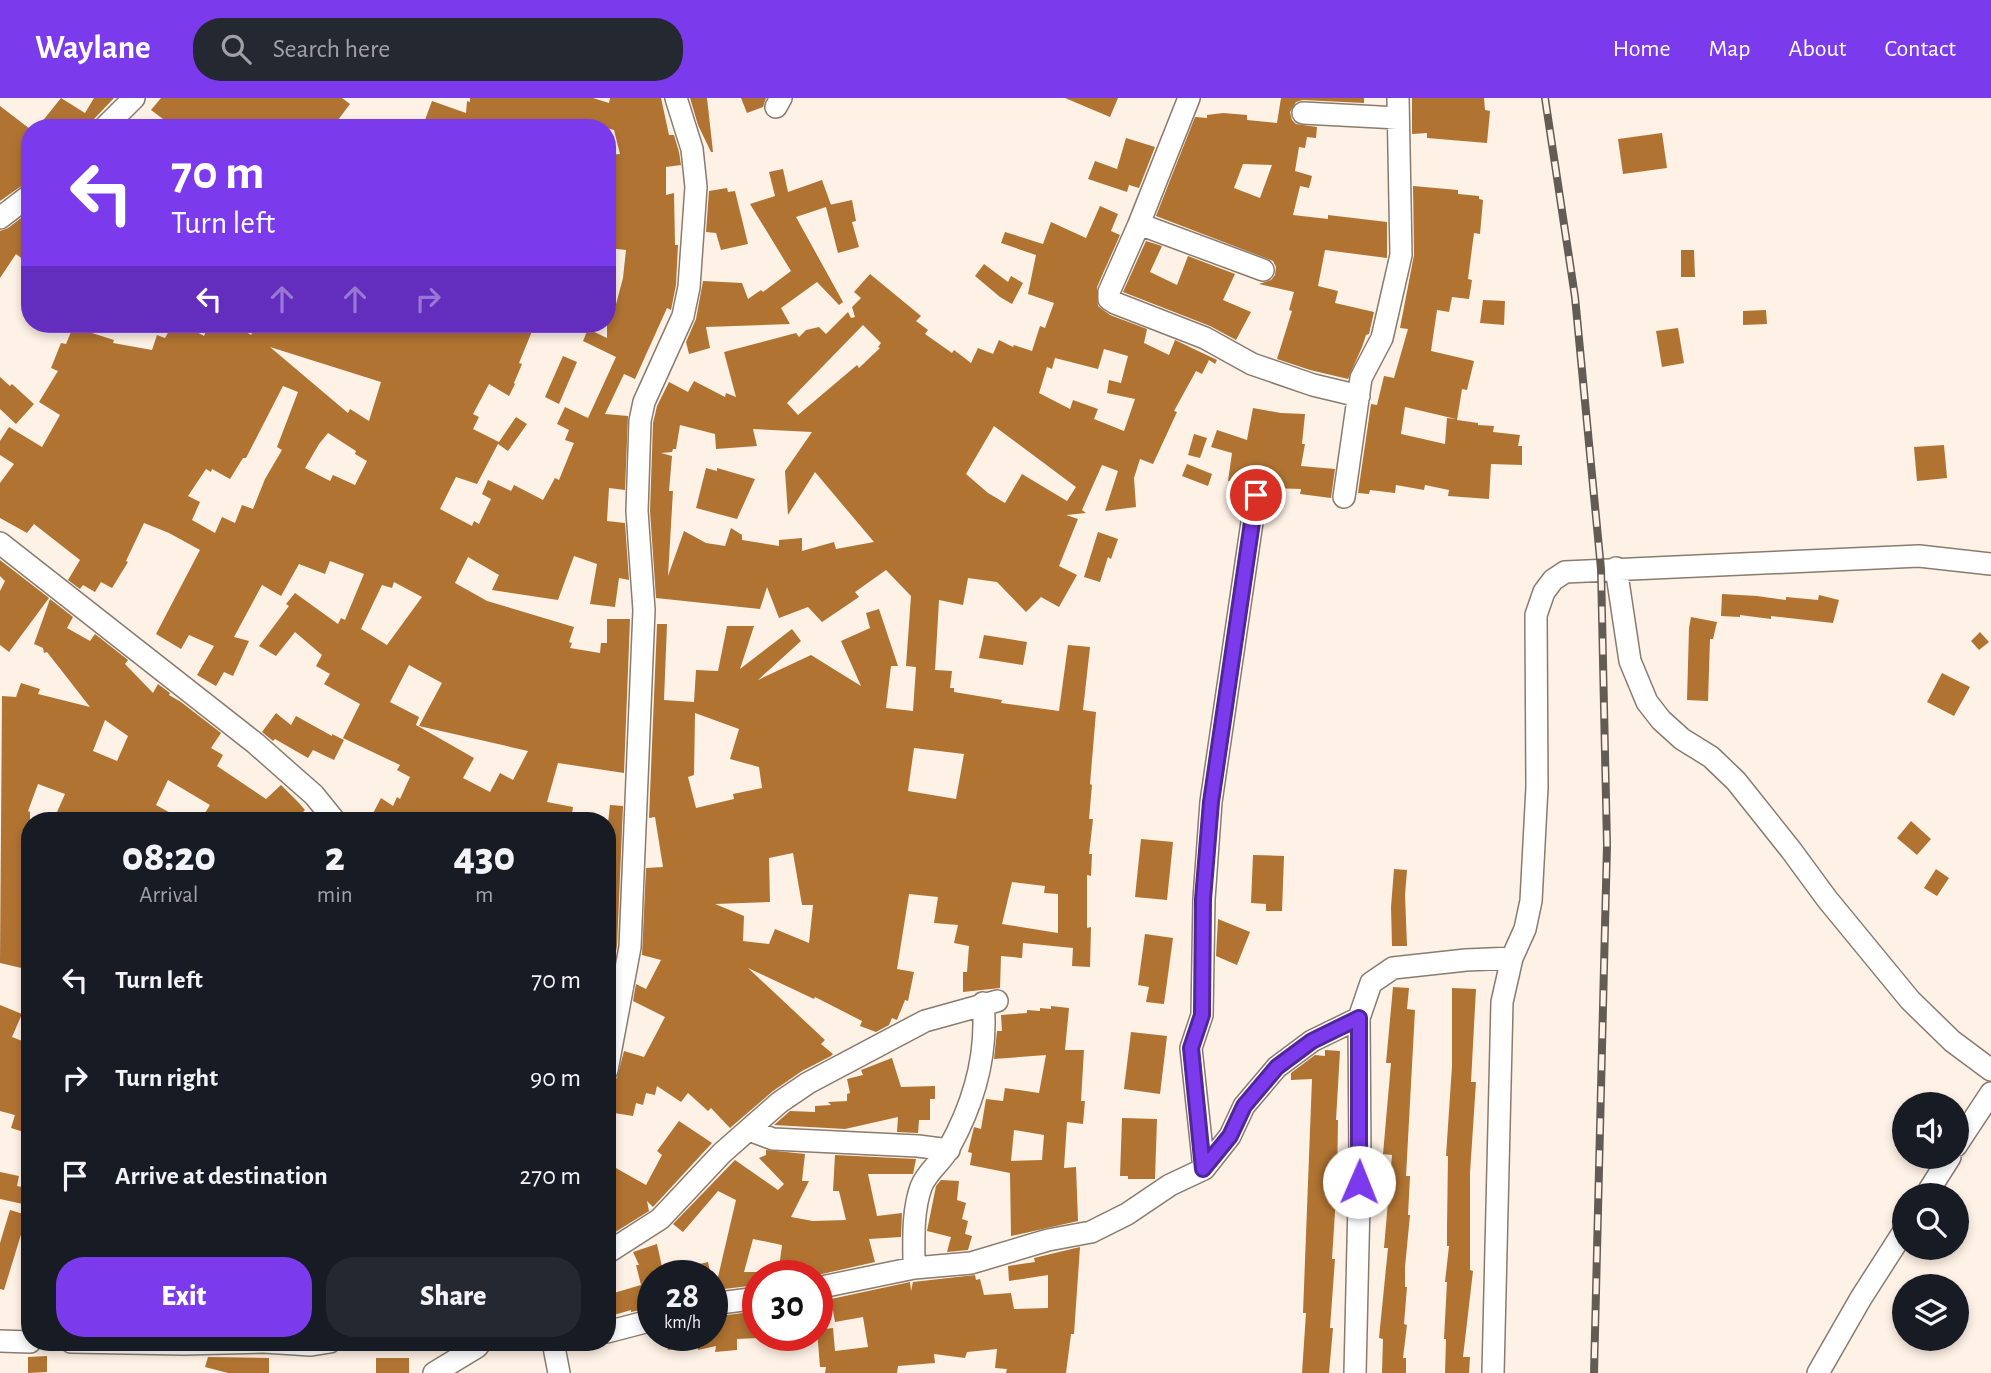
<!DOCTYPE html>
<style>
body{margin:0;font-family:"Alegreya Sans",sans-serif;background:#242831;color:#f1f3f6;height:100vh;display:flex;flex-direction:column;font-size:26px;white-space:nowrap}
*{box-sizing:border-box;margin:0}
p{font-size:23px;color:#9ea1a6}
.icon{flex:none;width:38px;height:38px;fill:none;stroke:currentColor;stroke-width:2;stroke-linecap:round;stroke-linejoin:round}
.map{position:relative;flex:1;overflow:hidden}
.sheet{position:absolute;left:21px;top:714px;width:595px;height:539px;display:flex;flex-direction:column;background:#171b24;border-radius:28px;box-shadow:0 4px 10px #0003}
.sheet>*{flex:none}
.top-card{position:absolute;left:21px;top:21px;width:595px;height:214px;border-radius:28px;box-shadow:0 4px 10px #0003;background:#7c3aed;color:#fff;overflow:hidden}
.buttons{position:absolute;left:1892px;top:994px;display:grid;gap:14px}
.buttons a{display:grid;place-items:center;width:77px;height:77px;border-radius:50%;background:#171b24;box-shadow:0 4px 10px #0003;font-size:35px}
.speed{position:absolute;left:637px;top:1162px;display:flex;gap:14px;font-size:35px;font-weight:700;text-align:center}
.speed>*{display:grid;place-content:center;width:91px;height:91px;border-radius:50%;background:#171b24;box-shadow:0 4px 10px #0003;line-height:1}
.speed small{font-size:18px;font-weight:400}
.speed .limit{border:10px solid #d22;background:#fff;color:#111}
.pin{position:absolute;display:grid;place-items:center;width:60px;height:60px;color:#fff;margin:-30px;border:4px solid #fff;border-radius:50%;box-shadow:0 2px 7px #0007}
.me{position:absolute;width:77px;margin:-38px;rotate:1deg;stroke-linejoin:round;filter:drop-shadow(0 0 5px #0008)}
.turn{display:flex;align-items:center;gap:24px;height:147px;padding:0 35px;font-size:32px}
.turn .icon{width:91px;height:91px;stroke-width:2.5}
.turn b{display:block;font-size:49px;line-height:60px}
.lanes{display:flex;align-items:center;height:66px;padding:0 35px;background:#0003;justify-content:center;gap:35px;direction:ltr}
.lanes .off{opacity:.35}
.eta{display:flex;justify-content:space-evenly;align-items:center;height:119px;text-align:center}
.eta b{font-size:42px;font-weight:800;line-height:49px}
.cta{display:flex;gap:14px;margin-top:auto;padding:14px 35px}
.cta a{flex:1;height:80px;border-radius:28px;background:#7c3aed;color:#fff;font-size:28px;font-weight:800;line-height:80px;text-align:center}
.cta a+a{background:#242831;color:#f1f3f6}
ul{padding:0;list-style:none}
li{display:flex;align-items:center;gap:21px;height:98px;padding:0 35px}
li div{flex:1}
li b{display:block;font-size:26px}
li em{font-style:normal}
header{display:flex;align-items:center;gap:42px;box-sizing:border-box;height:98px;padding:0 35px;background:#7c3aed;color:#fff}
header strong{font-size:33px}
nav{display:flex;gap:38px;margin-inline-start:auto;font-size:24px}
.search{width:490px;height:63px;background:#242831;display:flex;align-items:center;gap:18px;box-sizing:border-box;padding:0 24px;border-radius:28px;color:#9ea1a6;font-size:26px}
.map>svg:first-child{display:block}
</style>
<header>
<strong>Waylane</strong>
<div class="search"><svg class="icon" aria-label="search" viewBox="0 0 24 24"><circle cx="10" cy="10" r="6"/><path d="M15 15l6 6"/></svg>Search here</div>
<nav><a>Home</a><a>Map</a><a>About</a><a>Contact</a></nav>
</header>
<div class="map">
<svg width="1991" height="1275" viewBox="0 0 1991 1275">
<rect width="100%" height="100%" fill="#fef1e5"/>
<path fill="#b07332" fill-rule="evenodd" d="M61 0 85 15 94 0H114L94 21 91 30H37Z
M161 0H342L350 6 332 30H175L151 12Z
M470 0H593L609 5 610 0H661L669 37H674L679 54 681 67 666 69V97L674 95 675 147H678L676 187 671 212 667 210 635 281 624 276 605 316 628 318 625 392 609 390 607 423 625 425 629 482 619 480 615 509 590 506 597 466 574 458 558 502 492 492 499 477 468 459 455 485 487 503 574 529 569 544 572 545 570 550 600 555 601 545H607V521H630L624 675 558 665 547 704 573 709 571 723H369L381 700 393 708 397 699 400 701 410 679 397 672 400 667 343 640 360 606 324 586 330 576 316 568 322 557 295 534 276 558 259 548 289 508 286 506 295 495 338 526 341 520 345 522 364 476 330 463 325 476 299 466 281 498 262 487 234 539 249 543 233 578 224 574 216 588 197 577 214 548 189 537 181 551 156 536 200 452 169 435 144 425 126 463 128 464 112 490 101 484 95 494 83 487 80 491 68 482 80 462 34 426 27 435 0 420V385L14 366 0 357V343L9 329 42 349 60 317 39 304 58 273 51 270 61 245 66 246 73 229 114 242 113 245 152 252 157 237 165 240 173 226H182L204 238 209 226H234L251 237 257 226H471L495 233 498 226H535L519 265 522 266 514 285 515 286 509 298 489 286 473 316 479 319 473 331 499 344 516 319 527 326 508 353 498 346 477 386 456 379 440 411 472 428 474 423 479 426 491 401 482 396 488 382 511 393 514 387 543 402 555 380 559 382 574 345 565 342 569 332 557 326 565 309 588 320 616 259 583 243 588 231 607 240V207L615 210 623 180 626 152 608 150 613 106 607 107V82H610L607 57 620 56 614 32 607 30H422L432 3 466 15 467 3 470 4ZM270 249 381 284 369 323 350 311 348 315ZM283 288 298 294 277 349 282 352 265 381 253 411 242 407 235 425 222 419 215 435 192 422 200 404 188 398 206 371 211 374 212 371 230 381 243 360H246ZM328 335 356 353 355 356 367 363 355 387 333 377 330 383 305 370 319 346ZM394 484 422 499 387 547 361 531 382 487 392 490ZM409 567 442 585 419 628 528 653 513 682 500 675 490 694 463 680 474 660 416 627 419 619 390 604Z
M690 0H707L713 54H711L698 27Z
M741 0H766L763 9 747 15Z
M1065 0H1118L1110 19Z
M1281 0H1364V5L1303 2 1296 4 1290 14 1292 22 1296 26 1317 29 1316 40 1307 39 1305 50 1299 49 1295 73 1312 78 1309 90 1300 88 1293 117 1328 121V117L1387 124V160L1325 152 1318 188 1338 193 1335 205 1374 214 1369 236 1366 237 1362 249 1348 281 1310 272 1277 261 1292 213 1289 212 1294 194 1259 186 1271 182 1275 177 1276 169 1273 163 1156 118 1195 19 1207 20V17L1223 15 1247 17V22L1277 25ZM1243 66 1272 67 1260 100 1234 90Z
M1412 0H1484L1485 12 1490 13 1487 45 1427 40V35L1412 36Z
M0 8 30 31V82L0 103Z
M1662 35 1667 70 1623 76 1618 41Z
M1126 40 1155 49 1139 90 1129 87 1127 94 1088 81 1095 63 1117 71Z
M783 71 788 94 822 82 831 107H829L852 102 856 123 852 124 859 149 838 155 826 109 796 119 843 204 839 207 817 184 781 210 790 226 706 229 710 250 689 256 686 244 696 221 703 183 742 185 748 201 761 192 763 194 791 173 750 106 775 98 769 74Z
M1413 88 1458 92V96L1479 98V101L1483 102 1480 136 1474 135 1468 181 1472 182 1469 201 1452 199 1449 214 1437 212 1431 253 1474 263 1467 292 1462 291 1457 322 1478 325V327L1494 328 1493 334 1520 337 1518 348H1522V367L1491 366 1489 401 1448 398 1449 392 1425 387 1424 392 1396 387 1395 395 1370 392 1369 396 1358 395 1371 306 1377 307 1384 278 1394 280 1408 231 1400 230 1414 157ZM1405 309 1456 321 1447 320 1445 346 1401 336Z
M727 90 728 94 735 93 748 146 721 152 716 135 706 134 709 93Z
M1100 108 1118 116 1111 133 1120 137 1097 189 1098 208 1110 217 1147 231 1144 245 1169 257 1175 242 1217 262 1215 266 1209 262 1202 276 1196 273 1174 313 1177 314 1153 366 1140 361 1134 380 1136 409 1105 413 1118 373 1102 367 1082 412 1086 415 1066 417 1078 421 1059 468 1077 477 1059 509 1041 499 1026 514 997 484 968 480 963 507 939 502 935 572 952 573 950 590H954V594L1002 602 1001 605 1059 613 1068 547 1090 549 1083 612 1096 614 1090 686 1092 687 1089 721H1093L1089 756H1092L1091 778 1087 777V830L1091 829 1090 869 1072 868 1073 850 1023 845 1022 860 1001 858 1000 890 963 894V874H967L969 848 954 845 958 827 934 825 938 799 909 796 897 871 914 874 908 903 905 902 897 922 892 920 889 927 876 934 860 928 862 923 815 899 814 901 748 870 825 942 821 946 833 956 831 958 802 973 773 993 730 1030 711 1010 708 1013 688 995 681 1004 657 988 655 997 646 995 643 1007 636 1005 633 1018 608 1014 611 999 607 998 609 985 617 980 624 953 644 959 665 919 633 903 636 886 646 891 661 862 642 857 646 770 663 769 655 719 649 720 657 526H667L664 602 694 604 696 572 718 573 727 528H754L740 571 792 531 801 543 758 582 811 557 861 588 841 543 870 530 866 515 879 511 898 568H891L886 610 913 613 916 569 906 568 911 498 886 472 855 494 859 499 822 524 808 509 779 520 767 489 760 511 656 500 650 413 653 325 657 308 669 284 688 294 694 283 725 299 726 295 736 299 724 254 796 235 799 239 806 232 819 229 826 236 848 214 851 220 855 219 852 209 861 200 854 194 870 176 921 218 916 223 928 232 925 236 952 255 954 252 971 265 978 250 993 256 999 242 1013 249 1014 247 1032 253 1040 228 1045 230 1054 205 1028 196 1036 157 1001 145 1005 134 1043 146 1051 124 1086 140ZM863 227 881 245 878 249 880 250 859 270 857 267 798 317 787 305ZM1104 251 1128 258 1121 285 1109 282 1107 295 1135 301 1124 333 1094 321 1098 311 1073 302 1070 311 1039 295 1047 269 1052 271 1055 260 1098 271ZM680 327 715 336 716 351 757 348 753 331 812 334 785 373 788 417 815 374 874 444 836 451 834 444 802 453V440L779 442V448L742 442V437L731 430 725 448 706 445 684 433 668 478 673 393H669L672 358 661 355 672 354 673 351H676ZM994 328 1076 389 1067 403 1022 376 1005 405 988 395 966 376ZM695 615 739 631 730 661 759 669 762 690 733 696 734 701 696 710 688 679 694 677ZM914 650 964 656 956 701 908 693ZM793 755 802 807H813L809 845 775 831 769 846 743 843 744 818 715 806 770 804 769 760ZM1012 784 1045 788 1044 795 1058 796V835L1002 826Z
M25 117 30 121V167L16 156 0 180V133L8 130Z
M1146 143 1162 148 1150 174 1177 187 1188 158 1235 176 1223 202 1251 214 1236 242 1210 228 1123 194Z
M1681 152H1694L1695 179H1681Z
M984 166 1008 184 1011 178 1023 185 1012 206 1000 199 975 178Z
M1483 202 1505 203 1504 227 1480 225Z
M1766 212 1767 226 1743 227V213Z
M1678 230 1684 265 1662 269 1656 233Z
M563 258 577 264 559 306 545 299Z
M0 279 10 288 12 286 34 306 16 326 0 311Z
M1253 310 1281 315 1305 316 1302 346H1305L1301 368 1335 371 1331 400 1300 396 1301 391 1267 390 1259 384 1249 386 1228 383 1232 355 1211 349 1217 332 1247 342Z
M1194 336 1207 340 1200 360 1188 357Z
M1944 347 1947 380 1917 383 1914 349Z
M1187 366 1212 376 1208 388 1182 378Z
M706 370 717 373V370L755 381 737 421 696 410Z
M1098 434 1118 441 1111 461 1108 459 1100 484 1084 479Z
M0 462 49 500 9 554 0 547V493L5 483 0 478Z
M1722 496 1757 498 1786 502V499L1818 502 1819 497 1839 502 1833 525 1771 518V521L1740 517V519L1721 518Z
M50 501 73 519 67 530 90 543 95 536 128 562 125 566 153 595 158 586 170 595 169 597 181 604 221 635 211 650 223 657 217 668 266 701 281 687 299 705 305 712 302 715 311 723H200L210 707 168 682 156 707 185 723H53L65 696 38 686 28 713 30 714V872L0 865 2 598 16 599 21 585 40 591 38 596 90 609 47 554 44 555 43 550 34 546ZM105 622 128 638 117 663 93 653Z
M1691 519 1717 524 1713 541H1710L1708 603 1687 602 1689 530Z
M1980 534 1989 544 1979 552 1971 543Z
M984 537 1027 544 1023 567 979 560Z
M1942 575 1970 589 1954 618 1927 604Z
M276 615 291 627 296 618 332 638V636L344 642 334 662 313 652 308 660 275 641 273 643 262 634Z
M610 707 623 708 617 848 607 899V734Z
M1911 723 1931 741 1917 757 1897 740Z
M1141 741 1173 744 1167 802 1135 799Z
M1253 757 1284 758 1282 813H1266V806L1251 805Z
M1394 771 1407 772 1405 797 1407 848H1392L1391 809Z
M1936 771 1949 780 1937 798 1924 790Z
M1218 821 1250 834 1237 867 1216 858Z
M1145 836 1173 840 1164 906 1146 904 1149 889 1138 887Z
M1393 889 1409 890 1407 911 1415 912 1406 1078H1410L1408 1117H1410L1405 1169V1189H1407L1404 1226 1407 1227 1403 1260H1406V1275H1382L1383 1241 1379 1240 1388 1150H1384L1392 1057 1383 1056 1391 965H1386Z
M1452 890 1476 891 1471 984H1476L1470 1075V1172L1473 1173 1463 1259H1470L1469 1275H1445L1446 1241H1444L1447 1184H1445L1449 1148H1447V1129L1448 1058H1446L1452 968Z
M0 907 22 916 12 939 30 946V1036L11 1030 15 1017 0 1013Z
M1051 908 1069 910 1065 952H1084L1081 1003H1085L1083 1026 1067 1024 1064 1070 1076 1069 1078 1123 1011 1138 1010 1075 970 1067 972 1055 968 1054 974 1029 981 1031 986 1001 1003 1003 1005 990 1039 995 1046 957 994 961 997 933H1002L1001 917 1027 915V912L1040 913V910L1051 911ZM1014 1032 1044 1037 1042 1062 1011 1063Z
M1131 934 1167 938 1160 996 1124 991Z
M1325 952 1340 953 1336 1022H1338L1337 1083 1332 1161H1335L1330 1230H1333L1329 1275H1302L1306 1215H1303L1312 981 1291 982V975L1315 957 1325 958Z
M892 960 901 989 935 988V1001H930V1022H919L918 1035 897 1034 898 1019 845 1031 774 1027 790 1013 815 1014V1008L831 1007 828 1004 847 1003V996L850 995 847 981 863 977 861 972Z
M1122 1020 1157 1021 1155 1081H1128V1078H1120Z
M679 1023 712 1045 653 1109 647 1103 649 1113 609 1138 607 1136V1065L646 1087 662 1057 657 1053Z
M766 1052 805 1056 802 1083H809L791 1119 813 1123 846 1122 839 1093H833L835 1057 916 1061 913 1076H868L877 1118 902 1115 901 1139 869 1141 875 1164 813 1178H778L782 1147 753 1141 744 1174H758V1187L715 1192 736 1102 718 1093 683 1134 673 1126 735 1062 778 1092 784 1086 759 1060 766 1057Z
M0 1074 19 1078 17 1088 27 1090 23 1106 0 1101Z
M941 1082 959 1083 957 1102 966 1105 962 1121 968 1123 965 1136 972 1138 968 1152 947 1154 951 1139 927 1133 936 1088Z
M10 1112 27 1117 4 1192 0 1191V1145Z
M657 1146 664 1178H653V1209L631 1214V1212L607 1219V1197L641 1187 636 1167H639L633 1154Z
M1080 1149 1074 1236H1071L1066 1275H1006L1007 1271 995 1270 997 1251 967 1254 965 1260 934 1256 935 1265 898 1268 897 1275H825L826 1269H820L817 1232 833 1230 835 1253 868 1249 863 1219 835 1224 831 1201 910 1184 911 1193 913 1184 975 1177 976 1182 980 1181 984 1197 1011 1195 1014 1211 1048 1210V1177L1009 1183 1008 1168 1035 1164 1034 1160Z
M708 1164 711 1178H671L670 1173Z
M758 1213V1240L737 1241V1252L715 1254 716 1248 698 1252 697 1246 668 1252 665 1237H713L712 1219Z
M47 1258V1274L28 1275V1259Z
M208 1259 269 1260V1275H228L205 1269Z
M376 1260H409V1275H376Z"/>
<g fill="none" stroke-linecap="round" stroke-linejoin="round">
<defs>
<path id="minor" d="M1189 0 1139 126 1263 172
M776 9 781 0
M1303 15 1398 20
M104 30 134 0
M0 120 30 97
M1139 126 1109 194V201L1115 205 1205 240 1252 266 1313 287 1359 298
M1344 399 1361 280 1382 240 1401 157 1398 0
M0 445 255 645 314 697 335 723
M1616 470 1630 563 1647 604 1661 622 1682 641 1711 659 1736 683 1791 752 1827 801 1910 902 1952 943 1991 972
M607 972 630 849 644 512 637 413 640 323 644 304 683 218 689 189 696 89 692 51 676 0
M749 1032 773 1041 918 1048 949 1052
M1956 1048 1991 995
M1204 1071 1191 950 1202 917 1204 801 1211 704 1256 397
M1926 1097 1950 1059
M607 1155 660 1121 722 1055 780 1004 808 985 925 923 997 903
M914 1170C914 1143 912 1115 921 1089 927 1073 942 1064 949 1050 974 1005 988 956 983 905
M817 1190 914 1170 971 1165 1048 1142 1091 1134 1127 1116 1170 1087 1204 1071 1230 1038 1244 1008 1277 969 1312 943 1359 920
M712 1206 758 1200
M607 1234 653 1222
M0 1243 30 1244
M71 1244 184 1246 263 1244
M264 1244 311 1247 330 1244
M553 1244 559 1275
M434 1275 477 1249 481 1244
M1355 1275 1360 1061 1359 920 1371 885 1393 870 1466 862 1512 860
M1493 1275 1502 904 1512 860 1525 831 1531 803 1537 689 1536 517 1544 494 1553 482 1565 474 1919 458 1991 466
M1818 1275 1861 1200 1904 1133"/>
</defs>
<use href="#minor" stroke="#897b6e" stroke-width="24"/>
<use href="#minor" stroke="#fff" stroke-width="21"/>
<defs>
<path id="rail" d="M1545 0 1575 199 1601 471 1607 747 1594 1275"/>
</defs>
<use href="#rail" stroke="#635c54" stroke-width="8"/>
<use href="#rail" stroke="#fef1e5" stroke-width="5" stroke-dasharray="16" stroke-linecap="butt"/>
</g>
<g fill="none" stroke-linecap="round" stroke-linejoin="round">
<defs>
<path id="route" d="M1256 397 1211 704 1203 801 1202 917 1191 950 1203 1071 1230 1038 1244 1008 1277 969 1312 943 1359 920V1084"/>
</defs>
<use href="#route" stroke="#51269a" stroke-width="18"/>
<use href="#route" stroke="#7c3aed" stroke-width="12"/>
</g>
</svg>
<div class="buttons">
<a><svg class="icon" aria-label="sound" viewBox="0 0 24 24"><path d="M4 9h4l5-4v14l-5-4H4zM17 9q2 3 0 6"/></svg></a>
<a><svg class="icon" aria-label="search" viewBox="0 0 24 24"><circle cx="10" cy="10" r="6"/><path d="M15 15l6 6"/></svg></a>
<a><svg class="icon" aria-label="layers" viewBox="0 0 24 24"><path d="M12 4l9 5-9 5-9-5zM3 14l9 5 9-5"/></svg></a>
</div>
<div class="speed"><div>28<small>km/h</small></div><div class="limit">30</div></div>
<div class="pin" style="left:1256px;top:397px;background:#d93025"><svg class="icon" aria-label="arrive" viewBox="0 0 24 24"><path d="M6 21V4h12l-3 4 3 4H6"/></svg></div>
<svg class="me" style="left:1359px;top:1084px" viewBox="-20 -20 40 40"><circle r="19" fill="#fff"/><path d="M0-13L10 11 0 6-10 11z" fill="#7c3aed"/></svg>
<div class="top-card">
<div class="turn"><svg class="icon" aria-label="left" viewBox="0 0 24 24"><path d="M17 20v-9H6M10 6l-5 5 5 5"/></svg><div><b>70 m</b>Turn left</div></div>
<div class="lanes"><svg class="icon" aria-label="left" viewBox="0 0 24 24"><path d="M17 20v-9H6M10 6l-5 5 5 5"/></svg><svg class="icon off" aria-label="ahead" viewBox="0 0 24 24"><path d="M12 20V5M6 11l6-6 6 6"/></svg><svg class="icon off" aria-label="ahead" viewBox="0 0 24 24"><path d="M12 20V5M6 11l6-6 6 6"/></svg><svg class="icon off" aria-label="right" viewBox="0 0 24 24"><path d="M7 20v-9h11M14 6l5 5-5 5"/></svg></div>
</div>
<section class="sheet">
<div class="eta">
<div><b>08:20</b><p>Arrival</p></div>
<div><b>2</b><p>min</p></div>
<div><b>430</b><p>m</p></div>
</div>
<ul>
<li><svg class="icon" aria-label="left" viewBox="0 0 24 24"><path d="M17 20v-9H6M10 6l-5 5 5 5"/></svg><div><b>Turn left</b></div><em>70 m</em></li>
<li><svg class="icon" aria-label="right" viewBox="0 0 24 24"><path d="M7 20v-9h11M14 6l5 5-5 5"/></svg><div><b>Turn right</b></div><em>90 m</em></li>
<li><svg class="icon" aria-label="arrive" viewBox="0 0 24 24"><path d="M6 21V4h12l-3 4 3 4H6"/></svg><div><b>Arrive at destination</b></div><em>270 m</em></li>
</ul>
<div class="cta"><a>Exit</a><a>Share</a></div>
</section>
</div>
